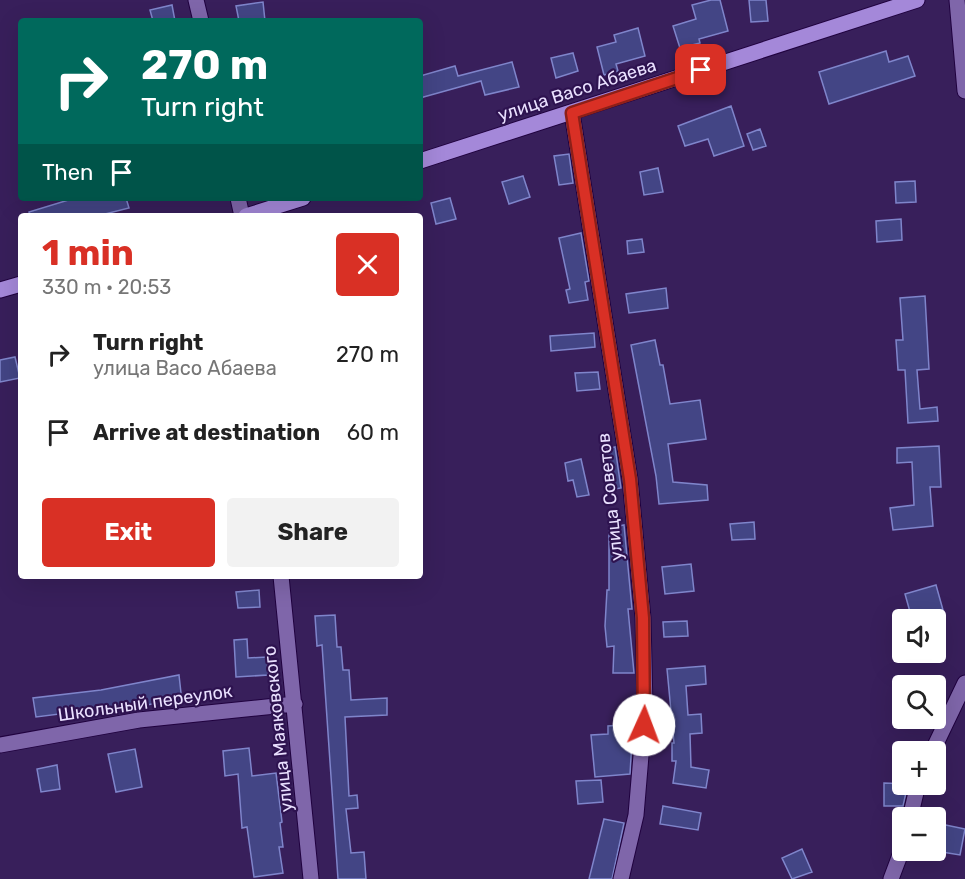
<!DOCTYPE html>
<meta charset="utf-8">
<style>
body{margin:0;font-family:Rubik,sans-serif;background:#f2f2f2;color:#222;height:100vh;display:flex;flex-direction:column;font-size:22px;white-space:nowrap}
*{box-sizing:border-box;margin:0}
p{font-size:20px;color:#767676}
.icon{flex:none;width:33px;height:33px;fill:none;stroke:currentColor;stroke-width:2;stroke-linecap:round;stroke-linejoin:round}
.map{position:relative;flex:1;overflow:hidden}
.panel{position:absolute;left:18px;top:213px;width:405px;height:366px;display:flex;flex-direction:column;background:#fff;border-radius:6px;box-shadow:0 6px 24px #0002}
.panel>*{flex:none}
.guide{position:absolute;left:18px;top:18px;width:405px;height:183px;border-radius:6px;box-shadow:0 6px 24px #0002;background:#00695c;color:#fff;overflow:hidden}
.tools{position:absolute;left:892px;top:609px;display:grid;gap:12px}
.tools a{display:grid;place-items:center;width:54px;height:54px;border-radius:6px;background:#fff;box-shadow:0 6px 24px #0002;font-size:30px}
.pin{position:absolute;display:grid;place-items:center;width:51px;height:51px;color:#fff;margin:-26px;border-radius:12px;box-shadow:0 3px 9px #0006}
.me{position:absolute;width:66px;margin:-33px;rotate:2deg;stroke-linejoin:round;filter:drop-shadow(0 0 4px #0008)}
.turn{display:flex;align-items:center;gap:21px;height:126px;padding:0 24px;font-size:27px}
.turn .icon{width:78px;height:78px;stroke-width:2.5}
.turn b{display:block;font-size:42px;line-height:51px}
.then{display:flex;align-items:center;height:57px;padding:0 24px;background:#0003;gap:12px;font-size:22px}
.round{display:grid;place-items:center;flex:none;width:63px;height:63px;border-radius:6px;background:#f2f2f2}
.head{display:flex;align-items:center;justify-content:space-between;height:102px;padding:0 24px}
h1{font-size:36px;font-weight:700;line-height:45px;color:#d93025}
.cta{display:flex;gap:12px;margin-top:auto;padding:12px 24px}
.cta a{flex:1;height:69px;border-radius:6px;background:#d93025;color:#fff;font-size:24px;font-weight:700;line-height:69px;text-align:center}
.cta a+a{background:#f2f2f2;color:#222}
ul{padding:0;list-style:none}
li{display:flex;align-items:center;gap:18px;height:78px;padding:0 24px}
li div{flex:1}
li b{display:block;font-size:22px}
li em{font-style:normal}
.map>svg:first-child{display:block}
</style>
<div class="map">
<svg width="965" height="879" viewBox="0 0 965 879">
<rect width="100%" height="100%" fill="#381f5b"/>
<path fill="#434585" stroke="#7f85cb" stroke-width="1.5" d="M711 0H720L728 31 699 39 700 43 680 48 673 26 696 19 692 5Z
M749 0H766L768 21 751 22Z
M263 2 265 21H239L236 6Z
M172 5 175 21H153L150 10Z
M638 28 645 56 616 64 618 71 604 75 597 47 616 42 614 35Z
M886 51 889 62 908 56 915 76 829 104 819 72Z
M573 53 578 71 556 78 551 58Z
M512 62 519 87 485 95 481 81 420 98V76L455 66 458 76Z
M731 106 744 146 714 156 708 139 685 146 678 126Z
M760 129 766 146 753 150 747 134Z
M569 154 573 183 559 185 554 156Z
M658 168 663 192 644 195 640 172Z
M523 176 530 197 509 204 502 182Z
M915 181 916 202 896 203 895 182Z
M75 198H126L129 208 97 216H30L29 212Z
M450 198 456 219 436 224 431 203Z
M901 219 902 240 877 242 876 221Z
M581 233 589 281 585 282 588 300 569 303 566 290 570 289 559 238Z
M642 239 644 252 628 254 627 241Z
M666 288 668 308 629 313 626 294Z
M925 296 929 369 917 370 920 409 937 407 938 421 908 423 905 370H898L896 340H903L900 298Z
M594 333 595 347 551 351 550 336Z
M655 340 660 365H663L670 404 700 400 706 439 668 444 673 482 707 485 708 500 659 504 656 476 631 345Z
M15 357 20 378 0 382V360Z
M598 372 600 389 577 391 575 373Z
M939 446 941 487H930L933 526 893 530 890 508 914 505 912 462 897 463V448Z
M615 447 621 488 610 490 603 450Z
M581 459 589 495 577 497 573 480 568 481 565 463Z
M754 522 755 539 732 540 730 524Z
M624 525 632 609H628L634 673H613L614 646 607 647 605 626 607 590H609V528Z
M691 564 694 591 665 594 662 567Z
M936 585 943 610 912 619 905 594Z
M259 590 260 607 238 608 236 592Z
M335 615 337 647H341L343 670H349L351 700 387 698V715L345 717 349 796 357 795 358 808 346 809 351 853 364 852 366 879H338L322 645 317 646 315 616Z
M687 621 688 636 664 637 663 622Z
M247 639 248 658 267 657 268 675 236 677 234 640Z
M705 666 706 684 686 686 688 715 701 714 702 733 690 734 691 767 709 770 706 788 673 783 676 761H672V743H674L667 669Z
M179 675 182 702 152 704 84 717 83 711 36 717 33 698 101 690Z
M633 724 630 774 595 777 591 735 608 734V726Z
M249 748 252 776 276 773 282 822 280 823 283 847H279L283 873 254 877 247 827 242 828 238 774 225 776 223 751Z
M135 749 142 787 116 792 108 754Z
M57 765 60 789 41 792 37 769Z
M601 780 603 802 578 804 576 781Z
M884 783 908 784 903 806H884Z
M663 806 701 813 698 830 660 824Z
M604 819 624 823 612 879H589Z
M936 823 965 829 960 855 936 851Z
M802 849 812 872 792 879 782 858Z"/>
<g fill="none" stroke-linecap="round" stroke-linejoin="round">
<defs>
<path id="minor" d="M196 0 201 21
M957 0 965 91
M572 113 630 479 643 618 645 708 636 815 621 879
M238 198 242 216
M281 576 311 879
M0 745 139 720 295 704
M932 752 965 683
M910 818 918 784
M891 879 903 847"/>
<path id="major" d="M420 161 917 0
M246 216 303 198
M0 290 21 284"/>
</defs>
<use href="#minor" stroke="#20023f" stroke-width="17"/>
<use href="#major" stroke="#20023f" stroke-width="17"/>
<use href="#minor" stroke="#7f66aa" stroke-width="15"/>
<use href="#major" stroke="#a488d9" stroke-width="15"/>
</g>
<g fill="none" stroke-linecap="round" stroke-linejoin="round">
<defs>
<path id="route" d="M644 725 643 618 630 479 572 113 701 70"/>
</defs>
<use href="#route" stroke="#8d1f18" stroke-width="15"/>
<use href="#route" stroke="#d93025" stroke-width="10"/>
</g>
<g text-anchor="middle" stroke-width="4.5" stroke-linejoin="round" paint-order="stroke">
<g font-size="18" fill="#eae1ff" stroke="#2e1350">
<text transform="translate(577 90) rotate(-18)" y="6">улица Васо Абаева</text>
<text transform="translate(610 497) rotate(-96)" y="6">улица Советов</text>
<text transform="translate(145 703) rotate(-8)" y="6">Школьный переулок</text>
<text transform="translate(278 729) rotate(-96)" y="6">улица Маяковского</text>
</g>
</g>
</svg>
<div class="tools">
<a><svg class="icon" aria-label="sound" viewBox="0 0 24 24"><path d="M4 9h4l5-4v14l-5-4H4zM17 9q2 3 0 6"/></svg></a>
<a><svg class="icon" aria-label="search" viewBox="0 0 24 24"><circle cx="10" cy="10" r="6"/><path d="M15 15l6 6"/></svg></a>
<a>+</a>
<a>−</a>
</div>
<div class="pin" style="left:701px;top:70px;background:#d93025"><svg class="icon" aria-label="arrive" viewBox="0 0 24 24"><path d="M6 21V4h12l-3 4 3 4H6"/></svg></div>
<svg class="me" style="left:644px;top:725px" viewBox="-20 -20 40 40"><circle r="19" fill="#fff"/><path d="M0-13L10 11 0 6-10 11z" fill="#d93025"/></svg>
<div class="guide">
<div class="turn"><svg class="icon" aria-label="right" viewBox="0 0 24 24"><path d="M7 20v-9h11M14 6l5 5-5 5"/></svg><div><b>270 m</b>Turn right</div></div>
<div class="then">Then<svg class="icon" aria-label="arrive" viewBox="0 0 24 24"><path d="M6 21V4h12l-3 4 3 4H6"/></svg></div>
</div>
<section class="panel">
<div class="head"><div><h1>1 min</h1><p>330 m · 20:53</p></div><a class="round" style="background:#d93025;color:#fff"><svg class="icon" aria-label="close" viewBox="0 0 24 24"><path d="M6 6l12 12M18 6L6 18"/></svg></a></div>
<ul>
<li><svg class="icon" aria-label="right" viewBox="0 0 24 24"><path d="M7 20v-9h11M14 6l5 5-5 5"/></svg><div><b>Turn right</b><p>улица Васо Абаева</p></div><em>270 m</em></li>
<li><svg class="icon" aria-label="arrive" viewBox="0 0 24 24"><path d="M6 21V4h12l-3 4 3 4H6"/></svg><div><b>Arrive at destination</b></div><em>60 m</em></li>
</ul>
<div class="cta"><a>Exit</a><a>Share</a></div>
</section>
</div>
